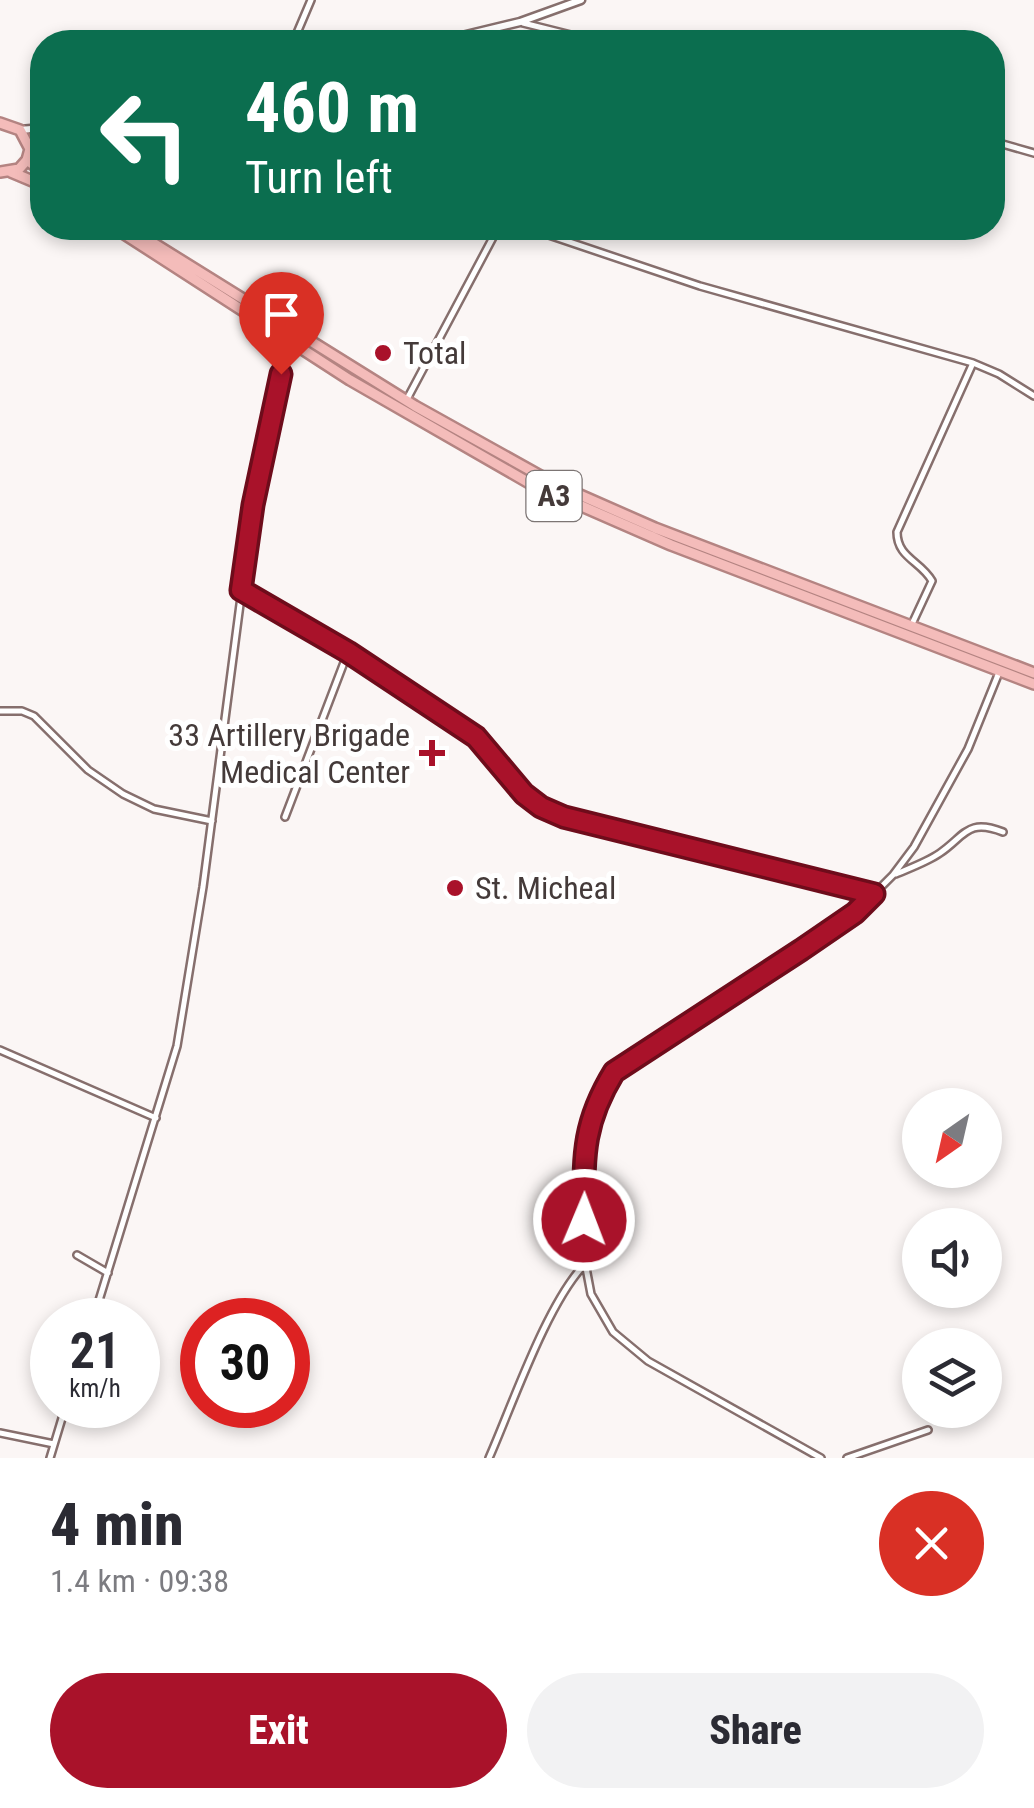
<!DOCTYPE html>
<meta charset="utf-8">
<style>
body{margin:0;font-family:"Roboto Condensed",sans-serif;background:#f2f2f3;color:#2b2b33;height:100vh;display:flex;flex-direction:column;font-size:38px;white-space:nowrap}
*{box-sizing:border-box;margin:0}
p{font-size:32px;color:#7c7c81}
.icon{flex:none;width:55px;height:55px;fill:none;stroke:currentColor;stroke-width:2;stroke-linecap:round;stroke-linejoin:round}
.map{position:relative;height:1458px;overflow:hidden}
.side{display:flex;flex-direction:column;background:#fff;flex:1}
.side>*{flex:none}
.banner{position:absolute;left:30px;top:30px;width:975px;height:210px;border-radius:40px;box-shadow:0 5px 15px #0003;background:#0b6e4f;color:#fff;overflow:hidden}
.needle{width:65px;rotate:214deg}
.controls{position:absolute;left:902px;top:1088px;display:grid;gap:20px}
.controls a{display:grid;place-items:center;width:100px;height:100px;border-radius:50%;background:#fff;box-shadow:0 5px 15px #0003;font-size:50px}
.speed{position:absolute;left:30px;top:1298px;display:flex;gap:20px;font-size:50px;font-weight:700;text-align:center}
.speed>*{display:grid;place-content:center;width:130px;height:130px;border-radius:50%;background:#fff;box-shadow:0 5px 15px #0003;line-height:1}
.speed small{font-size:25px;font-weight:400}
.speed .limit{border:15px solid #d22;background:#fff;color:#111}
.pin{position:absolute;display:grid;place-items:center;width:85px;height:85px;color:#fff;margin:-102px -42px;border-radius:50% 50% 50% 0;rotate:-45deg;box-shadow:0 0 10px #0007}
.pin .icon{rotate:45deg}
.me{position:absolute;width:110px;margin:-55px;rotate:1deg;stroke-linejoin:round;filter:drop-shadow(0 0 8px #0008)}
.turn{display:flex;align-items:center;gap:35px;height:210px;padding:0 50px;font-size:45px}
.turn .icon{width:130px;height:130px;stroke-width:2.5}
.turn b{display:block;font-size:70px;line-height:85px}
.round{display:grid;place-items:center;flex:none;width:105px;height:105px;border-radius:52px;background:#f2f2f3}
.headline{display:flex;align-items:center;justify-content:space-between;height:170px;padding:0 50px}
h1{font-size:60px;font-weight:800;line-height:75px}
.primary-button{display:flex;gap:20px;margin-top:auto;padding:20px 50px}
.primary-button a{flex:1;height:115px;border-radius:60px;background:#a9122a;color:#fff;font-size:40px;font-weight:800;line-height:115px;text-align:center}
.primary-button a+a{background:#f2f2f3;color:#2b2b33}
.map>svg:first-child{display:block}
</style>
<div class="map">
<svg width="1034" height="1458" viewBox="0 0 1034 1458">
<rect width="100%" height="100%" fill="#fbf6f5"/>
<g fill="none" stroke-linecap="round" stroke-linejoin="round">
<defs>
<path id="minor" d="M523 23 599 42
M296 42 297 33 311 0
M992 141 1034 153
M528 228 700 286 973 363 999 374 1034 396
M406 401 498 228
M242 591 348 652 476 737 524 794 541 807 564 817 874 894
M912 624 932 581C921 561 897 558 897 532L973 363
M0 711H22L34 716 88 770 123 794 154 809 212 821
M285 817 348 652
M896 874C910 868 927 862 940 853 965 836 967 818 1003 832
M0 1050 156 1118
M77 1255 108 1273
M93 1320 177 1046 203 887 253 505 288 342
M0 1433 54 1444
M50 1458 66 1405
M489 1458C512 1406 547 1303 585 1264
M821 1458 648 1361 613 1332 591 1294 583 1252 585 1155 588 1126 595 1102 614 1071 855 913 893 875 914 847 968 749 1000 670
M847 1458 928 1430"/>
<path id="tertiary" d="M437 42 520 22 581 0
M20 130 42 128
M30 149 42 135"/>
<path id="trunk" d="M0 123 20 130 30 149 27 160 19 169 0 172
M27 160 42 171
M11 172 42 185
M115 228 350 380 531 484 671 545 1034 684
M129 228 415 406 555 484 655 528 1034 673"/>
</defs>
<use href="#minor" stroke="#866f6d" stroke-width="10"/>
<use href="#tertiary" stroke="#866f6d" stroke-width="11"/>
<use href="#trunk" stroke="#b48482" stroke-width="14"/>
<use href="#minor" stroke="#fff" stroke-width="5"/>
<use href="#tertiary" stroke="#fff" stroke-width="6"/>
<use href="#trunk" stroke="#f4bcba" stroke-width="9"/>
</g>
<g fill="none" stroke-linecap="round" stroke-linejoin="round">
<defs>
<path id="route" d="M281 374 253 505 241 590 348 652 476 737 524 794 541 807 564 817 874 894 855 913 801 950 614 1072C581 1126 584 1159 584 1220"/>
</defs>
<use href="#route" stroke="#6e0c1b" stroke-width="25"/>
<use href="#route" stroke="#a9122a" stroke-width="18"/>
</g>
<g fill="#a9122a" stroke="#fff" stroke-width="4">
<circle cx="383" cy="353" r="10"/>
<path d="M427 738h10v10h10v10h-10v10h-10v-10h-10v-10h10z"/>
<circle cx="455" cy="888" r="10"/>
</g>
<g text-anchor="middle" stroke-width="10" stroke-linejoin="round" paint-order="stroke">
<rect fill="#fff" stroke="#7c7574" stroke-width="2.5" x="526.5" y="471" width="55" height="50" rx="8"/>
<g font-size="30" font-weight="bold" fill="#443a39">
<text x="554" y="506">A3</text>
</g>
<g font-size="32" fill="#443a39" stroke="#fff" text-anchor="start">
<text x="403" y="364">Total</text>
<text x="410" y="746" text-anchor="end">33 Artillery Brigade<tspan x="410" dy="37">Medical Center</tspan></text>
<text x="475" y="899">St. Micheal</text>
</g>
</g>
</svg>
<div class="controls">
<a><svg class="needle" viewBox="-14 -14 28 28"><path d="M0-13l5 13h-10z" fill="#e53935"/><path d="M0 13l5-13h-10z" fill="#7c7c81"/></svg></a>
<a><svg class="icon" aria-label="sound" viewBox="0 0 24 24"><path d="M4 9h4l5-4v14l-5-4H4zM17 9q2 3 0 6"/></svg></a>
<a><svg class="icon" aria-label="layers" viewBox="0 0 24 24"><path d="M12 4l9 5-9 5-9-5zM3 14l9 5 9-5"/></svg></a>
</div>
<div class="speed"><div>21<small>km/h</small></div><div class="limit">30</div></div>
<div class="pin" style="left:281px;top:374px;background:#d93025"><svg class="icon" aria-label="arrive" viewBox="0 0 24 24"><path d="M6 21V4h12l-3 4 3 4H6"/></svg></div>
<svg class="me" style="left:584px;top:1220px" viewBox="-20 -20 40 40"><circle r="17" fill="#a9122a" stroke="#fff" stroke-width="3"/><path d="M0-11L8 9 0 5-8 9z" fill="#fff"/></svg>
<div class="banner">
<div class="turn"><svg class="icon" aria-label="left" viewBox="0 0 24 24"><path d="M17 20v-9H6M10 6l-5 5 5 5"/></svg><div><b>460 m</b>Turn left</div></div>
</div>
</div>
<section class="side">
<div class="headline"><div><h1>4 min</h1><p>1.4 km · 09:38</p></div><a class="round" style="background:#d93025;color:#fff"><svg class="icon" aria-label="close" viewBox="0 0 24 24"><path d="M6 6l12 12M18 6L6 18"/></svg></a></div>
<div class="primary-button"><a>Exit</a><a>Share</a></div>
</section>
